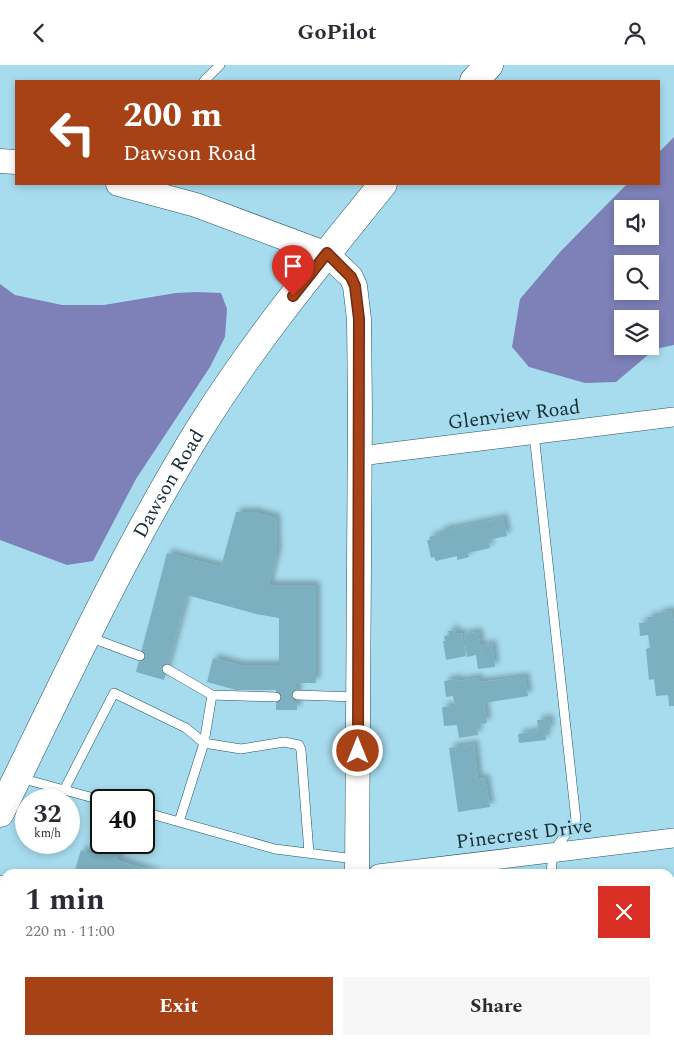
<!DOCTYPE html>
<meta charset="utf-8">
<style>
body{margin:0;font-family:Spectral,serif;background:#f7f7f7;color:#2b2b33;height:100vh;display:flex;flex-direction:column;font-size:19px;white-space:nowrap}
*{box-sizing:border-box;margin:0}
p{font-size:16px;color:#7c7c81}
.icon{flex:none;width:28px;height:28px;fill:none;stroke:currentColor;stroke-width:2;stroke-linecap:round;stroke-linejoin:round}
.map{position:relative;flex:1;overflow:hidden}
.drawer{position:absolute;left:0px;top:804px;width:675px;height:176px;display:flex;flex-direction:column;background:#fff;border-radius:15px 15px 0 0;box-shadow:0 2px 8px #0003}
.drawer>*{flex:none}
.top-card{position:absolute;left:15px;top:15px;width:645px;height:105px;border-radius:0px;box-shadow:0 2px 8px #0003;background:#a74217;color:#fff;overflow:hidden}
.buttons{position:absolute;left:614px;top:135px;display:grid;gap:10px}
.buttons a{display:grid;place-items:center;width:45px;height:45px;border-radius:0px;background:#fff;box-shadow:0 2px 8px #0003;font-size:25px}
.speed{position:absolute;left:15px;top:724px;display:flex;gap:10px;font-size:25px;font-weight:700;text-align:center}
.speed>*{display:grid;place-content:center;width:65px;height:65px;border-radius:50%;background:#fff;box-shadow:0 2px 8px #0003;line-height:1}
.speed small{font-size:12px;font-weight:400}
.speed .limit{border:2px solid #111;border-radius:8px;background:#fff;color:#111}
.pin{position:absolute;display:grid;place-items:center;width:42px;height:42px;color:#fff;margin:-51px -21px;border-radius:50% 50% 50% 0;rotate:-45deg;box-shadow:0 0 5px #0007}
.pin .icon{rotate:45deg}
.me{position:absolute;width:55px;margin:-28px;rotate:0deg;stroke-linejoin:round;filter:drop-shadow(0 0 4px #0008)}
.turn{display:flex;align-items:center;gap:18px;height:105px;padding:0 25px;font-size:22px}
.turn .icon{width:65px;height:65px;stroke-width:2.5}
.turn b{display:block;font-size:35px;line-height:42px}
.round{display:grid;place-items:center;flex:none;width:52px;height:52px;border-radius:0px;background:#f7f7f7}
.headline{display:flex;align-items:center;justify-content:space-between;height:85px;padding:0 25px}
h1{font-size:30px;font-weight:700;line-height:38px}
.cta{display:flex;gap:10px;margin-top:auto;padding:10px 25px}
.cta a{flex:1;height:58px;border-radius:0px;background:#a74217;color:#fff;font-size:20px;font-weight:700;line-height:58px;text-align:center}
.cta a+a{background:#f7f7f7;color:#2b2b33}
header{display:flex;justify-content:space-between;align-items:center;height:65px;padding:0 25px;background:#fff;font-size:22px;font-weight:700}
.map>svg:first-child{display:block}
</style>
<header><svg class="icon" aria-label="back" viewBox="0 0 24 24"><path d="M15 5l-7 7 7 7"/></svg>GoPilot<svg class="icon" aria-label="person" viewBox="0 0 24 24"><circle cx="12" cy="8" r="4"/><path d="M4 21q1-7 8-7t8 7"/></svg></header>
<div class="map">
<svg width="674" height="979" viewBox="0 0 674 979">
<defs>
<filter id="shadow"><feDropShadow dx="4.5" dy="-4.5" stdDeviation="2.5" flood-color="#0004"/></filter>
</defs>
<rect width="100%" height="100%" fill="#a7dcee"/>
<path fill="#7d81b7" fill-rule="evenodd" d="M674 72V280L655 284 616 317 585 318 529 302 512 282 520 234 560 187 627 119H659V87ZM622 144H650V171H622ZM622 199H650V226H622ZM622 254H650V281H622Z
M0 219 15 230 62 240H104L176 228 197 227 221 228 227 244 225 272 210 302 136 414 93 496 67 500 0 475Z"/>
<path fill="#7cb0c1" filter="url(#shadow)" d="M236 447H254L276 453 277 488 269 520H310L316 522V618H297V645H276V625H236L207 617 213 593 239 600H279V553L256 549 187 530 164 615 136 607 167 488 221 502Z
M503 453 507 471 488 475 490 483 468 488 469 492 457 495V491L436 496 434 492 431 493 427 475H430L429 472 440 469 439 466Z
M671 546 674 557V641H669L668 630 656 631 654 614 649 615 646 584 650 583 648 570 640 571 639 558 648 557 647 552 659 551 658 548Z
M455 565 456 569 462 568 466 591 446 595 443 576H445L444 571 449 570 448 566Z
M478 567 482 591 481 581 492 579 495 602 478 604 476 590 467 592 464 569Z
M525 612 528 631 484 638 487 658 477 660 478 670 459 673 457 660 444 661 442 642 455 641 453 631 446 632 444 616 457 614 458 616 478 613 479 617Z
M549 654 550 665 545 666 546 675 519 678 518 669 538 666 537 655Z
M474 679 478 714 485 713 490 742 458 747 449 683Z
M98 775 121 783 117 795 159 809H80L81 807 75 805 81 785 94 790Z
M674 877V929L670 930V878Z
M0 926 5 928V970L0 968Z
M184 975H202L203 979H161Z
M258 975H283L284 979H259Z"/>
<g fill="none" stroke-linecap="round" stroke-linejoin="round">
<defs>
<path id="service" d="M204 16 220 0
M534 369 576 755 553 787 551 809
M89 572 140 591
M167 604 212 630 204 678 179 757
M212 630 276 632
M297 630 357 632
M20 713 101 735
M64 725 114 628 186 663 204 678 241 684 284 677 299 680 301 685 309 788
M144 747 275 784 355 794
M0 815 5 817
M0 884 5 886
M575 975V979"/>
<path id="minor" d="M360 391 674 352
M378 809 674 773"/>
<path id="tertiary" d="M0 96 16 97
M118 119 196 140 327 189 351 212 355 221 359 254 360 345 357 809
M357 975V979"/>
<g id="primary">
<path d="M474 16 489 0"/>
<path id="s1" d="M0 748C64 617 125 484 202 360 256 274 320 197 383 119"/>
</g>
</defs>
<use href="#service" stroke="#215564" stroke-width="10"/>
<use href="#minor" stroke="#215564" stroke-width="20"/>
<use href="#tertiary" stroke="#215564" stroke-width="25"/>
<use href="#primary" stroke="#215564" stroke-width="29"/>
<use href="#service" stroke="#fff" stroke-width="9"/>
<use href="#minor" stroke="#fff" stroke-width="19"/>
<use href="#tertiary" stroke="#fff" stroke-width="24"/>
<use href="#primary" stroke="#fff" stroke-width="28"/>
</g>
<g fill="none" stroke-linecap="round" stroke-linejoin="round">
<defs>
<path id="route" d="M293 231 327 188 351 212 355 221 359 254 358 686"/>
</defs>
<use href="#route" stroke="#6d2b0f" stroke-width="12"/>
<use href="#route" stroke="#a74217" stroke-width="9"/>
</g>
<g text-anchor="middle" stroke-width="4.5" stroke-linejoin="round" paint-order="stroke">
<g font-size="20" fill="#182d34" stroke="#a7dcee">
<text transform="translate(514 349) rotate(-7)" y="7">Glenview Road</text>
<text dy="7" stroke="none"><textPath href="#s1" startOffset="370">Dawson Road</textPath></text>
<text transform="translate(524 768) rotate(-7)" y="7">Pinecrest Drive</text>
</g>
</g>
</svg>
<div class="buttons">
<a><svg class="icon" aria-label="sound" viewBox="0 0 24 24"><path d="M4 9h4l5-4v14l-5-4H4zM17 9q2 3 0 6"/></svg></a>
<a><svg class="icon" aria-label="search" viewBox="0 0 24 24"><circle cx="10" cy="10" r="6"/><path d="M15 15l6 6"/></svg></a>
<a><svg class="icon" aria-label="layers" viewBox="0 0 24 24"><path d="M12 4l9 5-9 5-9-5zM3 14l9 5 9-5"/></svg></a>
</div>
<div class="speed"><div>32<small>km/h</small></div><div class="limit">40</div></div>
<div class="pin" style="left:293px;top:231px;background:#d93025"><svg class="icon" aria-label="arrive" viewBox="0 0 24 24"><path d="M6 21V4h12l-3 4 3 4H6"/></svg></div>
<svg class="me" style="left:358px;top:686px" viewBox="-20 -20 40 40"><circle r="17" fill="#a74217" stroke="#fff" stroke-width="3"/><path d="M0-11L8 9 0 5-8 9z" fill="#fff"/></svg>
<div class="top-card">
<div class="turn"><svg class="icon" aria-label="left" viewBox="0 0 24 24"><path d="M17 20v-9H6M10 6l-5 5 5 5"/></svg><div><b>200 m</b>Dawson Road</div></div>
</div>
<section class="drawer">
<div class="headline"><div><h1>1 min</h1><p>220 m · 11:00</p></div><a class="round" style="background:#d93025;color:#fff"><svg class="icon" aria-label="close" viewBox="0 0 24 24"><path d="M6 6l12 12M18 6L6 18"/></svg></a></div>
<div class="cta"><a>Exit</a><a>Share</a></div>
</section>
</div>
